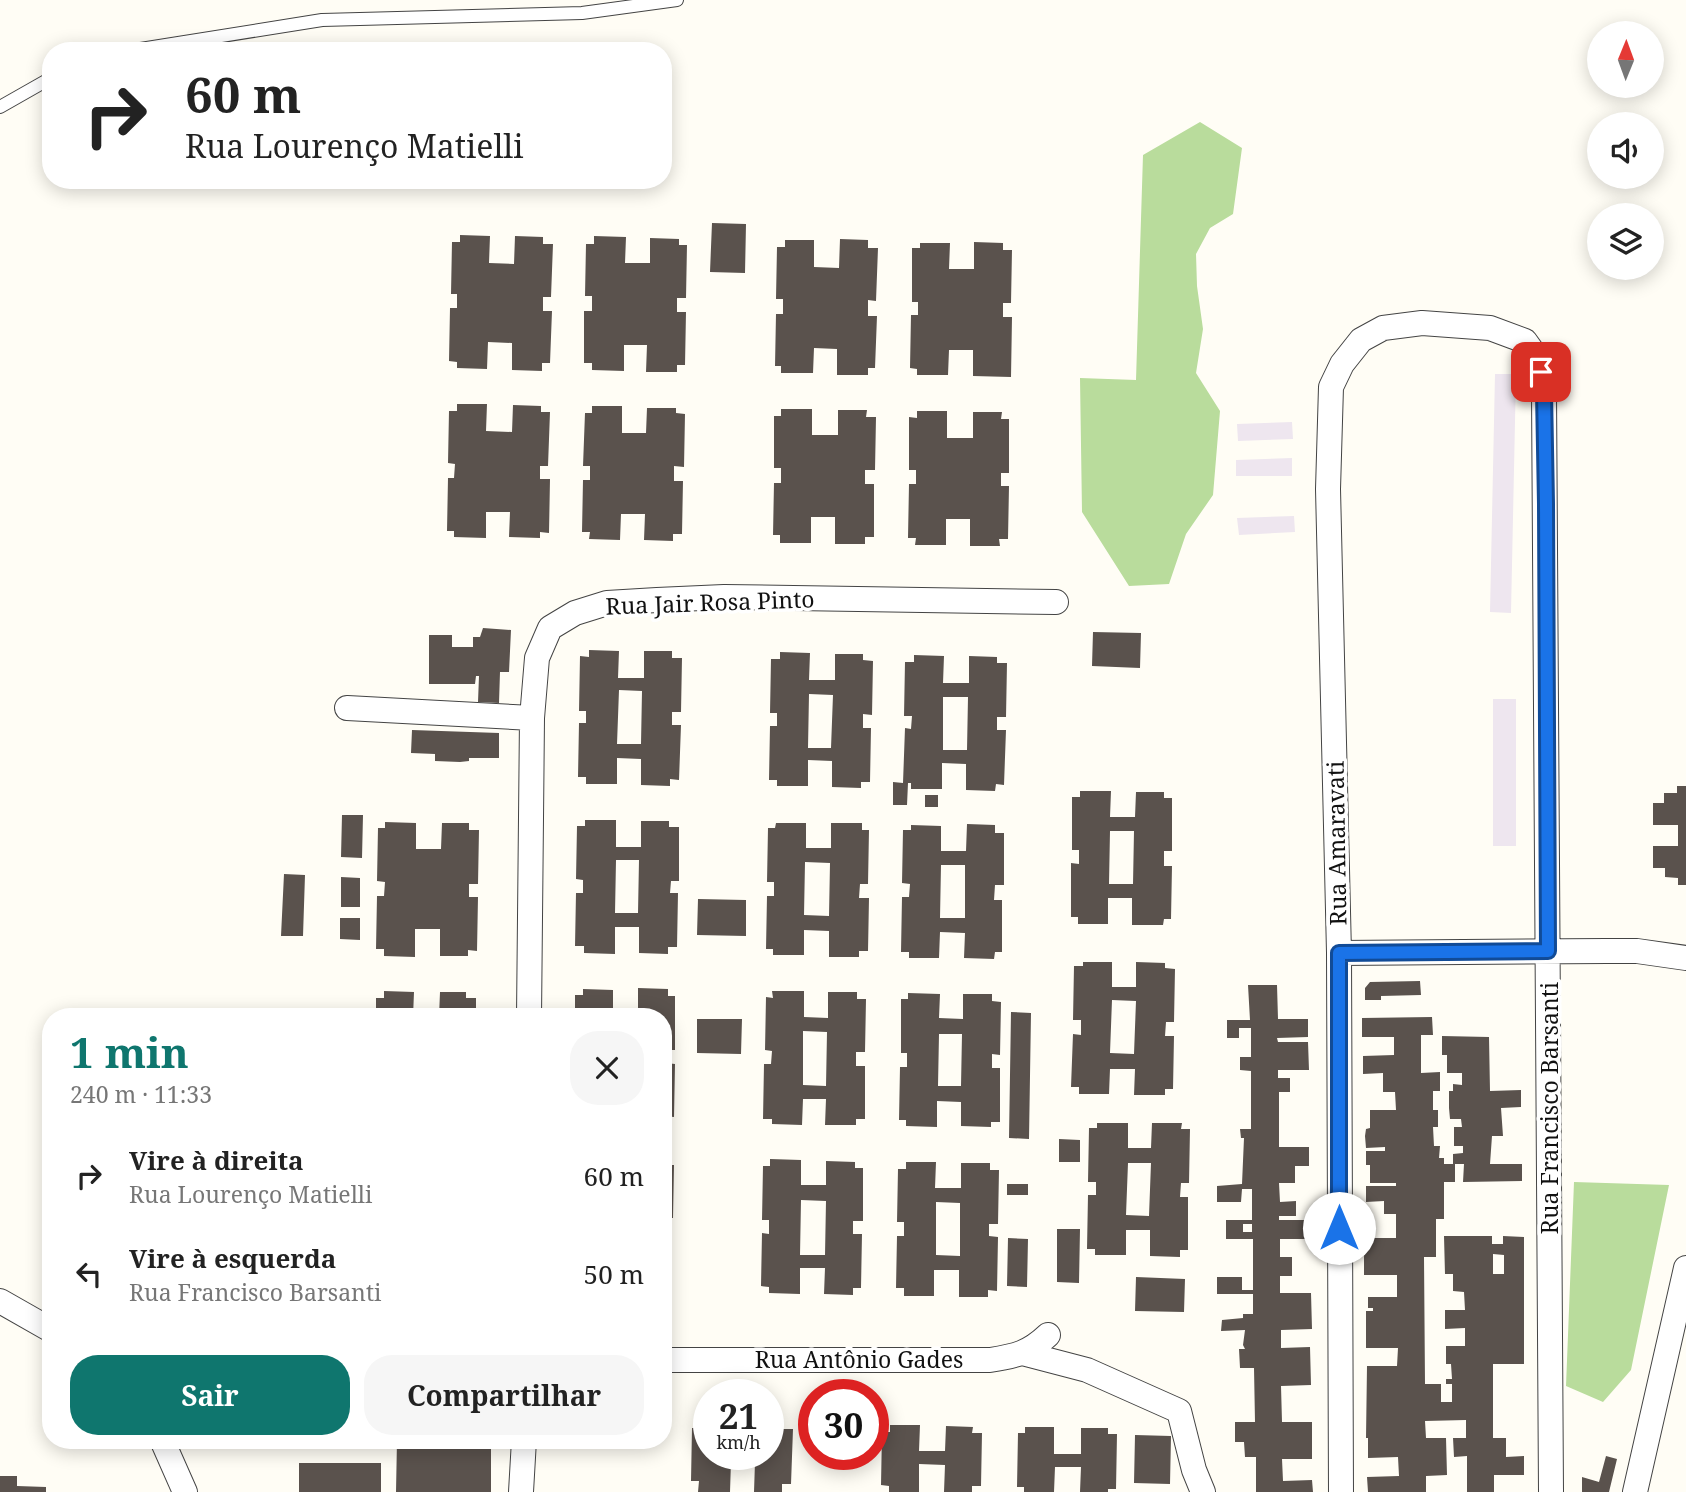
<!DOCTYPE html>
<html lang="pt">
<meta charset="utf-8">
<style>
body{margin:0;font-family:"Noto Serif",serif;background:#f6f6f6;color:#222;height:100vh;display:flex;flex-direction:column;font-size:26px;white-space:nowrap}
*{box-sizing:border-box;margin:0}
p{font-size:23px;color:#767676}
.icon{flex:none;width:38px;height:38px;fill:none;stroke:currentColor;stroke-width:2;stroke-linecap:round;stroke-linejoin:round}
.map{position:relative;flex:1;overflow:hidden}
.sheet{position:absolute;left:42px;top:1008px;width:630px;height:441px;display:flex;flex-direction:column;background:#fff;border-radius:28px;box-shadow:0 4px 18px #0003}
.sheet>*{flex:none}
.hud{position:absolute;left:42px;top:42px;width:630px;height:147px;border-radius:28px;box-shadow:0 4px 18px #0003;background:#fff;color:#222;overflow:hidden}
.needle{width:46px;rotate:1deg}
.buttons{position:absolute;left:1587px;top:21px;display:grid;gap:14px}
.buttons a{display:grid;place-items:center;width:77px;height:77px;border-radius:50%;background:#fff;box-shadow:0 4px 18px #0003;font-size:35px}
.speed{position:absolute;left:693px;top:1379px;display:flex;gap:14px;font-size:35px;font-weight:700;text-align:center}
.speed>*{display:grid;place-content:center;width:91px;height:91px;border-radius:50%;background:#fff;box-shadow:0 4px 18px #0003;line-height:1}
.speed small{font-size:18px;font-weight:400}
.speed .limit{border:10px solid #d22;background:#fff;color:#111}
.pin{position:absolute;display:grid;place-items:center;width:60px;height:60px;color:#fff;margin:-30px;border-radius:14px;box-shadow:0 4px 10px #0006}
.me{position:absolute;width:77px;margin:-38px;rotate:0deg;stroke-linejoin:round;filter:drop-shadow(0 0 5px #0008)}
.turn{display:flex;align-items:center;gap:24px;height:147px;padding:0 28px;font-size:32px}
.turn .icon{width:91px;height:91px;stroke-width:2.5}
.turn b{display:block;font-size:49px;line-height:60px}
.round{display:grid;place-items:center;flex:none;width:74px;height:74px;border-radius:28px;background:#f6f6f6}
.headline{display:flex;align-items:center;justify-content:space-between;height:119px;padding:0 28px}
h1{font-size:42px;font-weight:700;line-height:52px;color:#0f766e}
.cta{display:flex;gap:14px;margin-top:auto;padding:14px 28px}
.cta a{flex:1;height:80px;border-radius:28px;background:#0f766e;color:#fff;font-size:28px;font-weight:700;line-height:80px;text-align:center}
.cta a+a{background:#f6f6f6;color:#222}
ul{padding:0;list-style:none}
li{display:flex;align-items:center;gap:21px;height:98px;padding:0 28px}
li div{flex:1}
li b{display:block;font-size:26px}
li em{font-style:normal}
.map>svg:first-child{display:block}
</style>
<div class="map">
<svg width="1686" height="1492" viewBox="0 0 1686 1492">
<rect width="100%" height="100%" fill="#fffdf5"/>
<path fill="#eee6ef" d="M1495 374H1516L1511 613 1490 612Z
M1292 422 1293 439 1238 441 1237 424Z
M1292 458V476H1236V460Z
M1294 516 1295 532 1239 535 1237 518Z
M1493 699H1516V846H1493Z"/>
<path fill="#b9dc9c" d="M1200 122 1242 148 1233 214 1210 228 1196 254 1197 286 1203 329 1196 373 1220 411 1213 495 1186 534 1169 584 1129 586 1082 512 1080 378 1136 380 1143 155Z
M1574 1182 1669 1185 1631 1370 1603 1402 1566 1386Z"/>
<path fill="#5a524d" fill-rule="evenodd" d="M712 223 746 224 745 273 710 272Z
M460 235 490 236 489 263 514 264 515 236 543 237V244H553L551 297H543V311H552L550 363H542V371L512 370V343L488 342 487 369 457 368V362L449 361 450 308H457V294H451L452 242H460Z
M594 236 626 237 625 263H650V238L679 239V245H687L686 298H677V312H686L685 365H677V372H646L647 345H624V371L592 370V363H584V311H592V296H585L586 244H594Z
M840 239 868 240V248H878L876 301 868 300V316H877L875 368H868V375H837V349L814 348 813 373H781V366H775L776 314H783V299H776L777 247H785V240H814V267L839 268Z
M974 242 1003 243V250H1012L1011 303H1003V317H1012L1011 377 973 376V350H949L948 375H917V369L910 368 911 315H918V302H912V248H920V243H950L949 269H974Z
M457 404H487L486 431 512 432 513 405 541 406V412H550L548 466H540V479H550L549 533 540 532V538L509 537 510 512H486V538L454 537V531H447L448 478H454L455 464 448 463 449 411H457Z
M592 406H622V433H646L647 408H676V413L685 414 684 467 674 466V481H683L682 534H673V541L644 540 645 514H621L620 540 589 539 590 532H582L583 480H590V466H583L585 413H592Z
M781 409H812V435H838V410H867L866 417H876L875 470H865V484H874V537H865V544H835V517H811V543H780V535H773L774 483H781V468H774V416H781Z
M917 411H947V438H973V412H1002L1001 419H1009V473H1001V486H1009L1008 539H999L1000 546H970V519H946V545H915L916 538H908L909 484H916V470H909V417L917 418Z
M483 628 511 630 509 672H500L499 703 478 702 479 676H476L475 684H429V635H452V647H473V637H480Z
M1093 632 1141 633 1140 668 1092 666Z
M589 650 619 651 618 678H644V651H672V658H682L681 712H672V725H681L679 780 670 779V786L641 785V759L617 758V784H586V777H578L579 723H586V711H579L580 656 589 657ZM619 690 642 691 641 744H617Z
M780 652 810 653 809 680H835V654H863V660L873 661 872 715 863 714V728H871L870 782H861V788L832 787V761L808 760V786H777V780H769L770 726H777V713H770L771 659H780ZM809 694 833 695 831 748H808Z
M914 655 944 656 943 683H969V656L997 657V663H1007L1006 717H997V730H1006L1004 785 996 784 995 791 966 790V764L942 763V789H911V783H908L907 805H893V782L903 783 905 728 911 729 912 716H904L905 662H914ZM943 697H968L967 750H943Z
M412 730 499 733V758H469V761L460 762 435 761V754L411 753Z
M1677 786H1686V885H1678V878L1665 877V868H1653V846H1678V825H1653V803H1664V793H1677Z
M1080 791H1111L1110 817H1135L1136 792H1164V798H1172V851H1164V866H1172L1171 919H1164L1163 925H1132V898H1108V924H1078V917H1071V863L1079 864V850H1072V797H1080ZM1110 831H1134L1133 884H1109Z
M925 795H938V807H925Z
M342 815H363L362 858 341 857Z
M585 820H616V847H641V821H669V827H679V881H671L670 893H678L677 947H668V954L639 953V927H615V954L584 953V946H575L576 893H583V880L576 879 577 826H585ZM616 860H639L638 913H615Z
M385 822 416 823V849H441L442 823H469V830H479L478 884H469V897H478L477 951 468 950V956H440V929H415V957L384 956V949H376L377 896H384L385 882 377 881 378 828H385Z
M776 823H806V848H831V823H862V830H869L868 884H860L859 898H869L868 951H859V957H829V931L804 930V955H773V949H766L767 896H774V882H767L768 828H775ZM805 862 830 863 829 916 804 915Z
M967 824 995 825V833H1004V885H995L994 900H1002V952H995L994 959 964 958 965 933 940 932 939 958H909V952H901L902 897H909L910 884 902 883 903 830H911V825L941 826V851H966ZM941 865H965V918H940Z
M284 874 305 875 303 936H281Z
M341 877 360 878V907H341Z
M698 899 746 900V936L697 935Z
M340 918H360V940L340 939Z
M1083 962H1112V987H1136V962L1165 963V968L1175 969 1174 1022H1166L1165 1036H1174L1173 1089H1165V1095H1134L1135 1069H1110L1109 1094H1079V1087H1071L1073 1034 1081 1035V1020H1073L1074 966H1083ZM1112 1000 1136 1001 1134 1054 1110 1053Z
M1420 981 1421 995 1381 996V1000H1365V988L1370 982Z
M1248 985H1277L1278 1019H1308V1037L1277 1038 1278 1042H1308L1309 1070H1278V1078H1290V1092H1279V1147H1309V1166H1295V1183H1279L1280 1202 1296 1201V1216H1279V1220H1310V1239H1280V1257H1292V1276H1280V1293H1311L1312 1329 1281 1330V1348L1310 1347 1311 1385 1281 1386 1282 1422H1312V1459H1282L1283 1481 1312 1480 1313 1492H1256V1457H1245L1244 1442H1235V1422H1255L1254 1368H1240L1239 1349H1245L1243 1345 1245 1330 1221 1331 1222 1320 1243 1318V1314H1253V1294H1217V1277H1242V1290H1253V1239H1226V1220H1252V1189H1242L1241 1202H1217V1186L1242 1184 1244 1138H1241L1240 1129H1251V1071L1240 1070V1057H1251V1028H1239V1038H1227V1020H1250ZM1243 1224H1252V1232H1243Z
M638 988 668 989V996H675V1050H667L666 1063 675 1064 674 1117 663 1116V1017H638Z
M583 989 613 990V1014H630V1017H575V995H583Z
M384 991 414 992 413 1017H376V998H384Z
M772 991H804V1017L828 1018V992H857V999H866L865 1052H856V1066H865V1119H856V1125H825L826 1099H803L802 1125 772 1124V1119H763L764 1064H771L772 1051 765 1050 766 997 773 998ZM803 1031 827 1032 826 1086 803 1085Z
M440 992H466V998H476V1017H439Z
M908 993 940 994 939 1018 963 1019V994H992V1001L1001 1002 1000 1055 992 1054V1068H1000V1122H991V1127L961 1126V1102L937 1101V1127L906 1126V1120H899L900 1067H907V1053H901V999H908ZM939 1034H962L961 1086H938Z
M1011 1012 1031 1013 1029 1139 1009 1138Z
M1432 1017 1433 1035H1421V1073L1440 1072V1091H1433V1110H1438V1127H1433L1434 1146H1440L1439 1158H1444V1164H1453V1154L1463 1153V1146H1454V1127H1462L1461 1119H1450L1449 1108V1091H1453V1084L1462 1085V1073H1447V1055H1442V1036L1489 1037 1490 1091 1521 1090V1107L1501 1108 1503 1136H1492L1490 1164H1522V1181L1463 1182 1464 1164H1455V1182H1444V1219H1436V1257H1424L1425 1384H1441V1402H1452V1384H1446V1379H1452L1451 1364H1446V1346H1465V1328L1445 1329V1310H1465L1464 1292 1453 1291V1274H1445L1444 1236H1492V1244H1503V1236L1524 1237V1364H1493V1438H1506V1457L1524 1456V1475H1494V1492H1467V1456L1454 1457 1453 1438H1466V1420L1425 1421 1426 1438H1446L1447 1475 1426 1476V1492H1368L1367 1477 1399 1476 1398 1457 1368 1458V1438H1366L1367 1366H1397L1398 1348H1366V1311H1373V1308H1368V1297H1397V1275H1364V1257L1366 1238H1396V1214H1384V1201L1366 1202V1186H1396V1183H1370V1165H1366V1151H1385V1147L1366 1148 1365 1136 1366 1129 1370 1128V1110H1396L1395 1092H1383V1073L1363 1074V1056L1394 1055V1037H1362V1018ZM1493 1254 1504 1255V1274H1493Z
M697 1019H742L741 1054 697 1053Z
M1097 1123H1128V1148H1151L1152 1123H1182L1181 1129H1190L1189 1183H1181L1180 1197H1188V1250H1180V1257L1150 1256V1230H1126V1255H1095V1249H1087L1088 1195H1096V1182H1088L1089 1128H1097ZM1128 1163H1151L1149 1216 1126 1215Z
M1059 1139 1080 1140V1162H1059Z
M770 1159 801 1160V1185H826V1161L855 1162V1168H863V1221H853V1234H862L861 1288H853V1295L824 1294 825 1268H800V1294L769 1293V1287L761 1286 762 1233 769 1234V1220H762L763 1166H770ZM801 1200 826 1201 825 1255H800Z
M906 1162H936L935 1188H961V1163H990V1170H999L998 1224H989V1236L998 1237 997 1291 988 1290V1297H959V1270H934V1296H904V1288H896L897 1236H904V1222H897L898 1169H906ZM936 1202 960 1203V1256L936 1255Z
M663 1165H674L673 1218H663Z
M1007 1184H1028V1195H1007Z
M1057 1229H1080L1079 1283 1057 1282Z
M663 1232H672L671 1286H663Z
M1008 1238 1028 1239 1027 1287 1007 1286Z
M1136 1277 1185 1279 1184 1312 1135 1311Z
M700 1422H709V1454H768V1423H782V1429H793L791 1484H782V1492H754L755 1462 731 1461 730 1492H698L699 1481H691L692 1428H700Z
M890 1425H920L919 1451H945L946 1426 973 1427 972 1433H982L981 1486H972V1492H944L945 1465 919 1464V1492H889V1486L881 1485 882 1432H890Z
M1025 1427H1054V1454H1081V1428H1108V1434H1117L1116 1489H1108V1492H1080L1081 1467H1055L1054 1492H1024V1487H1017L1018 1433H1025Z
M1135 1435 1171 1436 1170 1484 1134 1483Z
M397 1440H491V1492H396Z
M1606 1456 1617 1459 1609 1492H1582V1477L1599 1482Z
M299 1463H381V1492H299Z
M0 1476H17V1486L46 1487V1492H0Z"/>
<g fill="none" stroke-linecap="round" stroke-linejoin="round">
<defs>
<path id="lane" d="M128 51 322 20 582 13 677 0
M0 107 51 78"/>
<path id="street" d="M347 708 532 718
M1339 953 1607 951H1637L1686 958
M529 1017 532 718 537 658 550 628 575 613 607 603 657 600 724 597 1056 602
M0 1301 51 1330
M1022 1353 1087 1370 1179 1411 1194 1470 1203 1492
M663 1360H990C1016 1356 1029 1353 1048 1335
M162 1440 185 1492
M521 1492 524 1440
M1341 1492 1339 953 1328 489 1331 387 1342 364 1361 340 1383 328 1422 323 1490 328 1525 341 1535 355 1544 392 1551 1492
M1635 1492 1686 1268"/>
</defs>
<use href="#lane" stroke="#444" stroke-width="14"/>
<use href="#street" stroke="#444" stroke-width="26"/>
<use href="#lane" stroke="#fff" stroke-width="12"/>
<use href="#street" stroke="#fff" stroke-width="24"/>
</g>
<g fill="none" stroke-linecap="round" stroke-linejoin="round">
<defs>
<path id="route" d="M1339 1228V953L1548 951 1546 504 1544 392 1541 372"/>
</defs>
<use href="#route" stroke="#114b97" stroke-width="18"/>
<use href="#route" stroke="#1a73e8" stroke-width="12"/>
</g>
<g text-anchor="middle" stroke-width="7" stroke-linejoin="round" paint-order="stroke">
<g font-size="23" fill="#111" stroke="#fff">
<text transform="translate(710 603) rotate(-2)" y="8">Rua Jair Rosa Pinto</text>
<text transform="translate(1337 843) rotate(-91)" y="8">Rua Amaravati</text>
<text transform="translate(1550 1108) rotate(-90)" y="8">Rua Francisco Barsanti</text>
<text x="859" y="1368">Rua Antônio Gades</text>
</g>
</g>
</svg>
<div class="buttons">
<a><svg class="needle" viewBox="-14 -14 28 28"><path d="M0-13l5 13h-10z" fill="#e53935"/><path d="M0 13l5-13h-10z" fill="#767676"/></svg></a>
<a><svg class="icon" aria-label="sound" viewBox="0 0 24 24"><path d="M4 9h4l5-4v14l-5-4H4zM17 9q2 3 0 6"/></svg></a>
<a><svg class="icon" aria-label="layers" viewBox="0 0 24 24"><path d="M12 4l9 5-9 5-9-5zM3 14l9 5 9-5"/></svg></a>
</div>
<div class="speed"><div>21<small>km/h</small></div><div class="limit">30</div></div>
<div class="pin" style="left:1541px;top:372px;background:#d93025"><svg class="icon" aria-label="arrive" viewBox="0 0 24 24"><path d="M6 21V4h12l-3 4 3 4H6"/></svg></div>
<svg class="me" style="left:1339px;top:1228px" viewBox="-20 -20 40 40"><circle r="19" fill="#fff"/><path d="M0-13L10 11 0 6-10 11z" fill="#1a73e8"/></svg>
<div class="hud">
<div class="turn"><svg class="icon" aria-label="right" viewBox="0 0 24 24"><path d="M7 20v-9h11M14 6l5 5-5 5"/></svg><div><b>60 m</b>Rua Lourenço Matielli</div></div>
</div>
<section class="sheet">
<div class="headline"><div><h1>1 min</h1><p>240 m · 11:33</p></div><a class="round"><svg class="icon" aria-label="close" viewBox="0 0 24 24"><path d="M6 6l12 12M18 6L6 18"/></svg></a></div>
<ul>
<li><svg class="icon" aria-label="right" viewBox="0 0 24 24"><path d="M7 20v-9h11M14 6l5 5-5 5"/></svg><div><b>Vire à direita</b><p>Rua Lourenço Matielli</p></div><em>60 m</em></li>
<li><svg class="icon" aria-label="left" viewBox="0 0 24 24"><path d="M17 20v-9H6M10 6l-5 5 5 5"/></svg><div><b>Vire à esquerda</b><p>Rua Francisco Barsanti</p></div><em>50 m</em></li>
</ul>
<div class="cta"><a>Sair</a><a>Compartilhar</a></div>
</section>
</div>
